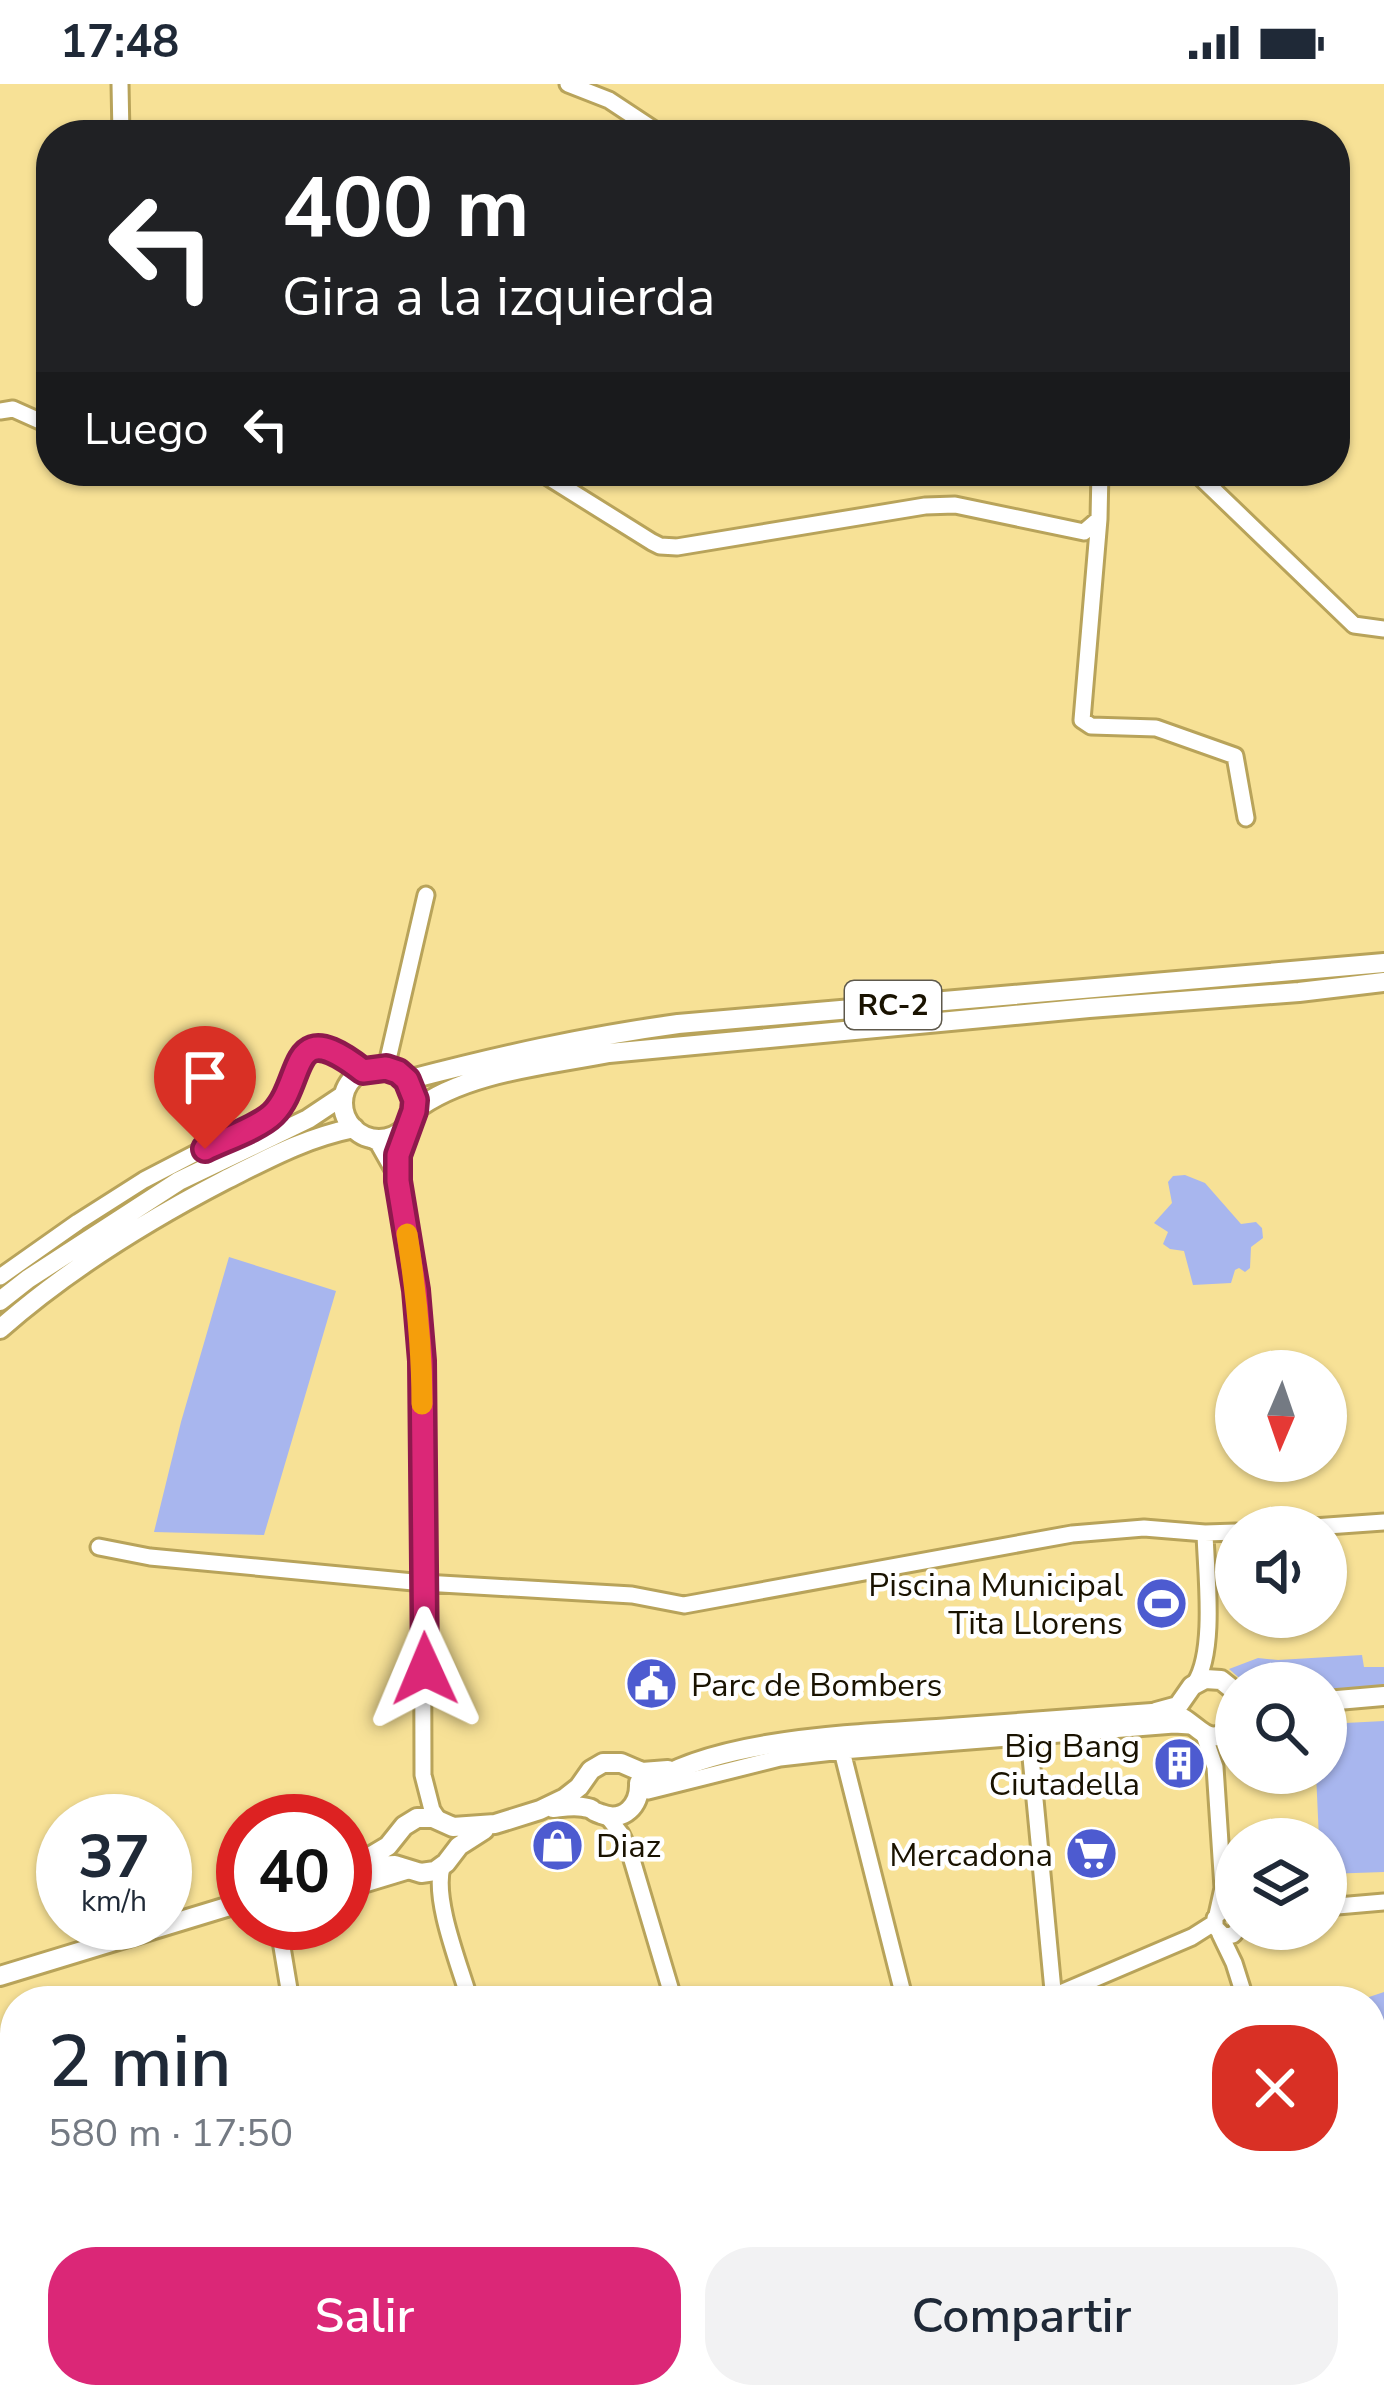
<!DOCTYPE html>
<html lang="es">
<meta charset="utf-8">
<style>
body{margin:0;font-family:"Nunito Sans",sans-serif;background:#f2f2f3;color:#1f2937;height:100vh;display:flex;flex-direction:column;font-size:45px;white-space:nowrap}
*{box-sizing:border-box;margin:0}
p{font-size:39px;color:#747a83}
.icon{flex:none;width:66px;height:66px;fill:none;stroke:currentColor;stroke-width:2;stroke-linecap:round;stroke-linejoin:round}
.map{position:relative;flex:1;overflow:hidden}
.side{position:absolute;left:0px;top:1902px;width:1386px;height:423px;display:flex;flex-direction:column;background:#fff;border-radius:48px 48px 0 0;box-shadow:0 3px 9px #0004}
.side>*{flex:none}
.top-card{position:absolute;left:36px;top:36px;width:1314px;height:366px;border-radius:48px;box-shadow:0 3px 9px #0004;background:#202124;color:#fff;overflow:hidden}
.needle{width:78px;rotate:182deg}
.controls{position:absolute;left:1215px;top:1266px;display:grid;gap:24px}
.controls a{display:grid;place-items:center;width:132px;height:132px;border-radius:50%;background:#fff;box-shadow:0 3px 9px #0004;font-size:60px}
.speed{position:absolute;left:36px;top:1710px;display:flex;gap:24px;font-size:60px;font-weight:700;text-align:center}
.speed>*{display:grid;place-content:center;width:156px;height:156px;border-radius:50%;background:#fff;box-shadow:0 3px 9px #0004;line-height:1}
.speed small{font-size:30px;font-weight:400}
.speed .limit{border:18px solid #d22;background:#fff;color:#111}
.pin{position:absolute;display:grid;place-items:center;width:102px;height:102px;color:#fff;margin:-123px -51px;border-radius:50% 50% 50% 0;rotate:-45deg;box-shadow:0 0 12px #0007}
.pin .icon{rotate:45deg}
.me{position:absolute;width:132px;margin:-66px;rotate:359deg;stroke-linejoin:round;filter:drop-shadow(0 0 9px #0008)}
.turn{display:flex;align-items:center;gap:42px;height:252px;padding:0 48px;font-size:54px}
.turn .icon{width:156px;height:156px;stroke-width:2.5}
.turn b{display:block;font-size:84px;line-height:102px}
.then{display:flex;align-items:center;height:114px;padding:0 48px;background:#0003;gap:24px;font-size:45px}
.round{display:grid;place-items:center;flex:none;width:126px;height:126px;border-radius:48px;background:#f2f2f3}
.summary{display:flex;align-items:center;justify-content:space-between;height:204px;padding:0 48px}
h1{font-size:72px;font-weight:600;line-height:90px}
.primary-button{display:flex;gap:24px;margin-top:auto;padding:24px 48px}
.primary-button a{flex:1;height:138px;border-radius:48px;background:#db2777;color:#fff;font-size:48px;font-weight:600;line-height:138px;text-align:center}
.primary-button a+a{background:#f2f2f3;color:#1f2937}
.status{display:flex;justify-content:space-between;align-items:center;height:84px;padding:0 60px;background:#fff;direction:ltr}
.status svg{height:33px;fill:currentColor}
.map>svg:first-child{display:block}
</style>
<div class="status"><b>17:48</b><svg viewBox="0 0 49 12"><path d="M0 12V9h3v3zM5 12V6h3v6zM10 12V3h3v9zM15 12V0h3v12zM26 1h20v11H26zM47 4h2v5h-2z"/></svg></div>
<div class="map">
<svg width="1384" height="2323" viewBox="0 0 1384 2323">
<rect width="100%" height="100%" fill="#f7e196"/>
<path fill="#a8b6ee" d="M1185 1091 1205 1099 1241 1140 1256 1138 1262 1144 1263 1154 1251 1163 1250 1184 1245 1188 1239 1184 1235 1186 1231 1199 1193 1201 1184 1167 1170 1165 1163 1160 1168 1148 1154 1139 1172 1119 1168 1098 1173 1092Z
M229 1173 336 1207 264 1451 154 1448 181 1338Z
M1362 1571 1364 1583H1384V1602L1326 1606V1599H1245L1229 1585 1258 1574 1278 1576Z
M1384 1637V1788L1326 1790V1755H1319L1316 1689H1326V1640Z
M1384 1908V2059L1371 2063V1917H1357Z"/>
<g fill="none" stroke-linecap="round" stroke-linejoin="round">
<defs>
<path id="minor" d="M120 0 121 51
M568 0 609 16 662 51
M0 327 13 325 51 342
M528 387 540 388 652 458 660 462 677 463 925 422 955 421 1084 448 1099 435 1100 387
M1194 387 1354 541 1384 545
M1099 435 1082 636 1091 642 1156 644 1235 672 1246 734
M386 984 426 811
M406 1042 398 1071V1097L416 1206 422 1277 423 1691 432 1726 440 1738
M367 1053 378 1059 395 1089
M0 1193 78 1138 144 1096 275 1028 299 977 307 969 321 964 340 969 363 987
M1313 1443 1384 1438
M99 1463 150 1473 424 1499 632 1511 684 1521 1072 1450 1144 1444 1205 1449 1236 1448
M1195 1599C1216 1567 1206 1488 1205 1449
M1204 1651 1215 1683 1223 1804 1217 1831
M1029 1652 1054 1917
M842 1667 905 1917
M648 1707 780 1674 842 1667 1174 1641 1190 1642
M607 1732 621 1750 630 1769 674 1917
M442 1783C433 1817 460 1882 470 1917
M345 1806 411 1786
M1326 1823 1384 1818
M1236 1830C1228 1824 1220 1826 1215 1834V1843L1224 1852 1233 1851 1238 1845
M278 1839 291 1917
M1220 1850 1234 1879 1246 1917
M1042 1917 1192 1853 1214 1839
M0 2255 15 2251
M1371 2271 1384 2295
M596 2310 601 2323
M804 2310 808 2323
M1025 2310 1029 2323
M1181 2310 1185 2323
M628 2323 665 2310
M960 2323 995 2310"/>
<path id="major" d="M343 1019a36 36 0 1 1 72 0a36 36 0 1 1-72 0Z
M407 996C499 972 583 953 678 940L1384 879
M414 1027C464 988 547 981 609 969L1089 924 1299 908 1384 898
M0 1217 28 1195 179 1097 308 1035 344 1011
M0 1245C67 1186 146 1137 225 1096 269 1074 305 1054 354 1044
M1326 1617 1384 1612
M1156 1628 1178 1622 1192 1602 1205 1595 1221 1596 1236 1608
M639 1708C704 1653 867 1650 950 1644 1017 1639 1084 1634 1152 1629 1161 1629 1174 1629 1183 1634 1205 1648 1210 1665 1236 1639
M553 1724C563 1723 573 1721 583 1723 599 1726 586 1725 601 1730 624 1739 640 1721 639 1699
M361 1783 395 1781 421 1789 435 1787 446 1779 459 1762 484 1746
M351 1784 388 1762 404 1742 417 1734H433L453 1743 495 1740 540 1726 565 1714 579 1703 591 1686 603 1679H621L642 1688 668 1686
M0 1892 243 1818"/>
</defs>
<use href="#minor" stroke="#b8a35a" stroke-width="21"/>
<use href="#major" stroke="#b8a35a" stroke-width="24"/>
<use href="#minor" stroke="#fff" stroke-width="15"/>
<use href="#major" stroke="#fff" stroke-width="18"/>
</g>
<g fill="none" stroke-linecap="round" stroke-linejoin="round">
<defs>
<path id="route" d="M205 1065C223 1056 259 1044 273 1030 306 997 287 928 363 987L386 984 398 988 407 996 415 1016 414 1027 398 1071V1097L416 1206 422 1277 425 1585"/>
</defs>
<use href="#route" stroke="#8e194d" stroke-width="30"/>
<use href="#route" stroke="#db2777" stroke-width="21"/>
<path stroke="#f59e0b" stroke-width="21" d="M407 1150C416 1206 422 1262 422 1320"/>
</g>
<defs>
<symbol id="stadium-disc" viewBox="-11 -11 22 22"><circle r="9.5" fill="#4d5bd0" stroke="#fff"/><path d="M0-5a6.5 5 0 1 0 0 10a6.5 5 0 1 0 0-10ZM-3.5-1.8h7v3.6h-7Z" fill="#fff"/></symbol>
<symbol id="civic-disc" viewBox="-11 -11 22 22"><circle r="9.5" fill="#4d5bd0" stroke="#fff"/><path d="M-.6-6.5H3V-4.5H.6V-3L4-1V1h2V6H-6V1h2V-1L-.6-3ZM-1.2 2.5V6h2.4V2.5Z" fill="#fff"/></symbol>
<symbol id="building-disc" viewBox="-11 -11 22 22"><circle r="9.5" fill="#4d5bd0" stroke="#fff"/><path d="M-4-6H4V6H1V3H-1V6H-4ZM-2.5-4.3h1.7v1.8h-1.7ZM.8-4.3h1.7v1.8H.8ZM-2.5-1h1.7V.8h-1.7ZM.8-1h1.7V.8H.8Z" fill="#fff"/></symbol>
<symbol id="shop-disc" viewBox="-11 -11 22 22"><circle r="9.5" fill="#4d5bd0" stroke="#fff"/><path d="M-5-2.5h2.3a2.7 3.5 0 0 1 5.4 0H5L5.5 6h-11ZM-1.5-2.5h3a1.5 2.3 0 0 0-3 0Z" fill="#fff"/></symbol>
<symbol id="supermarket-disc" viewBox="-11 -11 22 22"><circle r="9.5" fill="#4d5bd0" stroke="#fff"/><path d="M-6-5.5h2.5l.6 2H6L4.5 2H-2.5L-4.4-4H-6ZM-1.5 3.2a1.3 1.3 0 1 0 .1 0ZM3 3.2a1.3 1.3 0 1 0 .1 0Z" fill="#fff"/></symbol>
</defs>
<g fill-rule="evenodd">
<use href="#stadium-disc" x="1132" y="1490" width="59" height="59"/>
<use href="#civic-disc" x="622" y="1570" width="59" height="59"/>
<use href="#building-disc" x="1150" y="1650" width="59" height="59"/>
<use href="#shop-disc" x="528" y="1732" width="59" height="59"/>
<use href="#supermarket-disc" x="1062" y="1740" width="59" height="59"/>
</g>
<g text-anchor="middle" stroke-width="9" stroke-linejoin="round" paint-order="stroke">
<rect fill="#fff" stroke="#5e594c" stroke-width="3" x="845" y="897" width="96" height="48" rx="9"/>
<g font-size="30" font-weight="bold" fill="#191200">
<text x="893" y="931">RC-2</text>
</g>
<g font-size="33" fill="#191200" stroke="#fff" text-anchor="end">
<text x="1123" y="1512">Piscina Municipal<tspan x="1123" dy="38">Tita Llorens</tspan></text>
<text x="691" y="1612" text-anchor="start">Parc de Bombers</text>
<text x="1140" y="1673">Big Bang<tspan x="1140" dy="38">Ciutadella</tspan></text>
<text x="596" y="1773" text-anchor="start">Diaz</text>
<text x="1053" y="1782">Mercadona</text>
</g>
</g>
</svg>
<div class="controls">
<a><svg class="needle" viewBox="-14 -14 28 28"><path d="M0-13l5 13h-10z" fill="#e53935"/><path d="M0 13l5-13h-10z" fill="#747a83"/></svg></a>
<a><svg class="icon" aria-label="sound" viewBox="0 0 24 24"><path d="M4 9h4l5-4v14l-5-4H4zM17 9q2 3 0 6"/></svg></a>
<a><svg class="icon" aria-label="search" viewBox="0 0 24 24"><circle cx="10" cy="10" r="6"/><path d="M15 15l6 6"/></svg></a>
<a><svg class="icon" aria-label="layers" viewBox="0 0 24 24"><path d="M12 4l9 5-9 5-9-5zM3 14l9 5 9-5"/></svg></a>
</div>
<div class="speed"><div>37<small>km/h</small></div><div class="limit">40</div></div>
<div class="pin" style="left:205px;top:1065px;background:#d93025"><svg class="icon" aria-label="arrive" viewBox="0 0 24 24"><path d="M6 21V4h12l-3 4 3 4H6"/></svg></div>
<svg class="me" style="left:425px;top:1585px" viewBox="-20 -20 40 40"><path d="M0-17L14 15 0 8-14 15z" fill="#db2777" stroke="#fff" stroke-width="4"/></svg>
<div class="top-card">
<div class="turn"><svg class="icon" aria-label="left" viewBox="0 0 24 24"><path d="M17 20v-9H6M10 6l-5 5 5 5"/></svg><div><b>400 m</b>Gira a la izquierda</div></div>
<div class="then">Luego<svg class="icon" aria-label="left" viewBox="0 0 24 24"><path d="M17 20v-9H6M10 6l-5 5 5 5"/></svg></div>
</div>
<section class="side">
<div class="summary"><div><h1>2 min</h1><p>580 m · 17:50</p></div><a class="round" style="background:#d93025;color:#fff"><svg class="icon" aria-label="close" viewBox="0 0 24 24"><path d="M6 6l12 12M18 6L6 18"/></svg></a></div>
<div class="primary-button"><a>Salir</a><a>Compartir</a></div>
</section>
</div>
